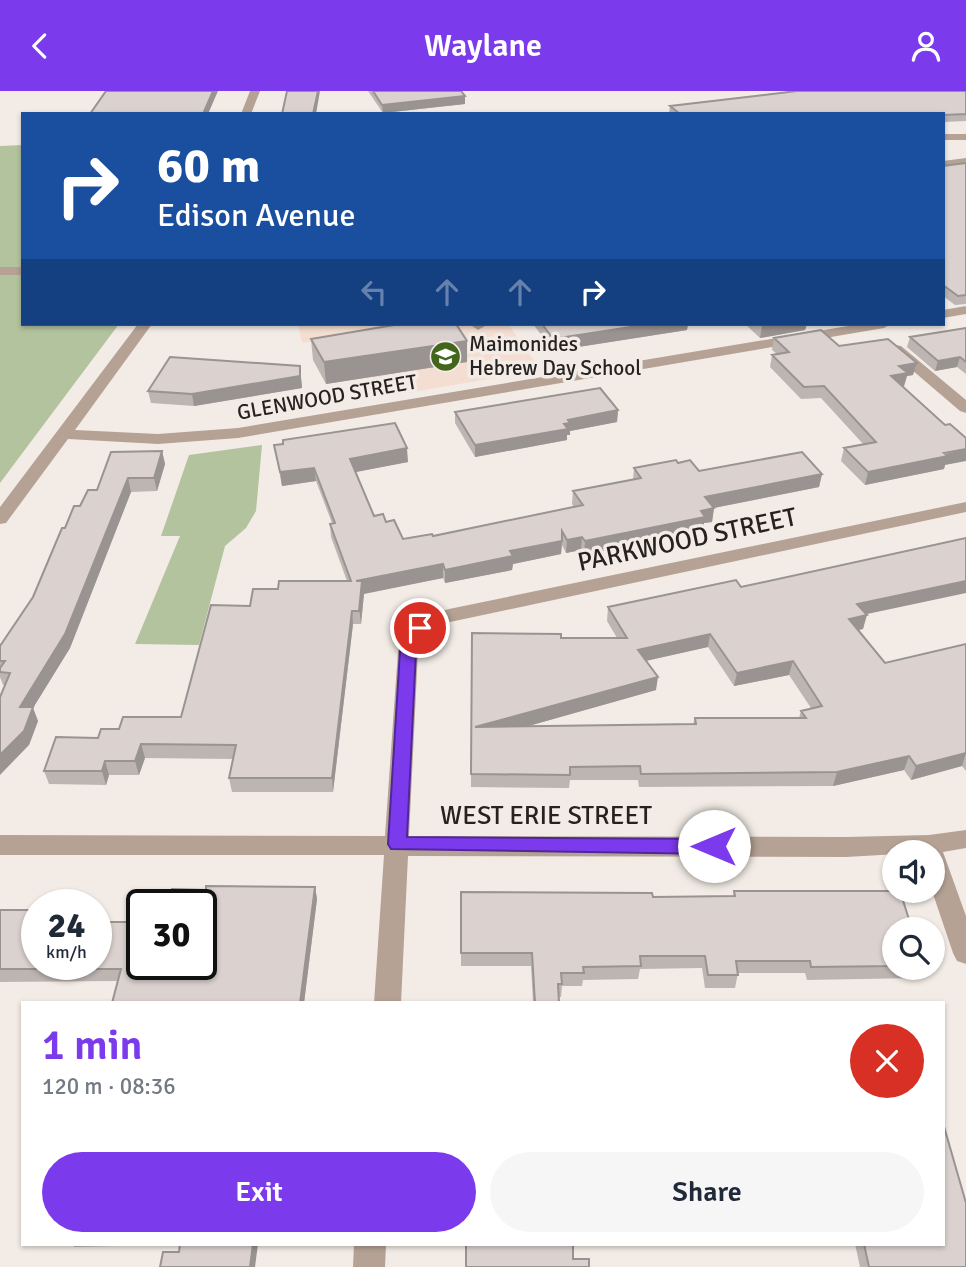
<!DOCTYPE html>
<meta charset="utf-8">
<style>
body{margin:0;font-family:Signika,sans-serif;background:#f6f6f7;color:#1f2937;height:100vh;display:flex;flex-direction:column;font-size:26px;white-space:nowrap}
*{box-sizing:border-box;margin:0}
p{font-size:23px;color:#747a83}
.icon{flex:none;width:38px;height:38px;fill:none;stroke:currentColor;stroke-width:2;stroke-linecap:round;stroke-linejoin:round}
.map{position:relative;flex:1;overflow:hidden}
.sheet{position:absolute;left:21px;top:910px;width:924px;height:245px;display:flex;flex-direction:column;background:#fff;border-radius:0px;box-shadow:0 2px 5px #0004}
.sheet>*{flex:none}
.banner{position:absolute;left:21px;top:21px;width:924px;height:214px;border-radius:0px;box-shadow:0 2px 5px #0004;background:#1a4fa0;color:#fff;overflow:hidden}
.buttons{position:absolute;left:882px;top:749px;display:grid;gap:14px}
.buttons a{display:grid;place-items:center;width:63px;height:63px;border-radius:50%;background:#fff;box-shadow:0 2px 5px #0004;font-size:35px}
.speed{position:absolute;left:21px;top:798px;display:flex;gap:14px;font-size:35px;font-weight:700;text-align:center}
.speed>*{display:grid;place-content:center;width:91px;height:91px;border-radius:50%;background:#fff;box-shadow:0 2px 5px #0004;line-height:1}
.speed small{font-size:18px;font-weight:400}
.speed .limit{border:4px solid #111;border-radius:10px;background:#fff;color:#111}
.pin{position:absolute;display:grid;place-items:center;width:60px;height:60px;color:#fff;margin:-30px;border:4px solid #fff;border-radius:50%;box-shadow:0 2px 7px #0007}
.me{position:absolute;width:77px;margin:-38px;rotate:270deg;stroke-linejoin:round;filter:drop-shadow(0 0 5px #0008)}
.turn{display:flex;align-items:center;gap:24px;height:147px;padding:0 21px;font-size:32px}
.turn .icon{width:91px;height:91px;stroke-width:2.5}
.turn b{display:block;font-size:49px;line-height:60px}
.lanes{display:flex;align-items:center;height:66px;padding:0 21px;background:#0003;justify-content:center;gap:35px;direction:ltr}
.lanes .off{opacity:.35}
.round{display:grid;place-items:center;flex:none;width:74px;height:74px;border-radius:37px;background:#f6f6f7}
.summary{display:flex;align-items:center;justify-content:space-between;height:119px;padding:0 21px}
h1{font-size:42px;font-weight:600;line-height:52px;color:#7c3aed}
.action{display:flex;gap:14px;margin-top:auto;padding:14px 21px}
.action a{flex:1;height:80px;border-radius:42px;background:#7c3aed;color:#fff;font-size:28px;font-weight:600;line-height:80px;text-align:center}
.action a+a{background:#f6f6f7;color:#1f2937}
header{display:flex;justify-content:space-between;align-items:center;height:91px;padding:0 21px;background:#7c3aed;color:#fff;font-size:32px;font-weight:600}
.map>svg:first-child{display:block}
</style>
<header><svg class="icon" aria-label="back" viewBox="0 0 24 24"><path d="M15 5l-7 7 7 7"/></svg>Waylane<svg class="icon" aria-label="person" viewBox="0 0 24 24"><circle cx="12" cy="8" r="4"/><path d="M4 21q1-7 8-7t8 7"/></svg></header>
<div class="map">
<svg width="966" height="1176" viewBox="0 0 966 1176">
<rect width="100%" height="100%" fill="#f3ece6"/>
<path fill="#f4ded1" d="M298 233H508L541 279 384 306 351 246 302 252Z"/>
<path fill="#b3c39e" d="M23 54V233H119L0 392V55Z
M262 354 256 420 246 437 225 455 199 554 135 553 180 445H161L189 364Z"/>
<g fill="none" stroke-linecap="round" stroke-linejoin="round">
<path fill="#b5a295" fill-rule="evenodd" d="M250 0H260L251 23H241Z
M943 43H966V49H943Z
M966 67V73L943 76V70Z
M0 176H23V184H0Z
M966 215V223L943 227V219Z
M138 233H152L75 339 158 343 238 337 860 233H891L884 237 238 347 158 353 68 348 6 432 0 433V416Z
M469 233H484L485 235 478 239Z
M896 254 901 255 966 309V322L960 320 891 261 889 258 891 255Z
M966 411V421L450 531C434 537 423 543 418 560L409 745 846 746 929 744 966 739V757L943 761 966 825V873L957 870 953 862 932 800 933 761 846 766 408 765 401 912H374L384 764H0V744L385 745 398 560C405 533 424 525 449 518Z
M354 1153H386L385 1176H353Z"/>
</g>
<path fill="#bcb5b2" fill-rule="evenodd" d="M368 0H461L465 13 383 22Z
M966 0V30L943 31V23L669 22 670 15Z
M966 72V213L955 214 943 205V75Z
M533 233H688L687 239 559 259 557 256 551 257Z
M745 233H807L805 239 760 247Z
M966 237V283L957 276 935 280 907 256 910 246Z
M774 247 839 255 913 284 907 285 904 295H902L945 374 944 378 865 394 841 370 844 357 864 354 821 307 801 308 770 276 772 264 777 263 772 259Z
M311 248 467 271 326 293 313 269Z
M300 275 302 297 194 315 151 312 148 300Z
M618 319 617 331 570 340V344H567V349L475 366 455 332V321Z
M274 354 408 371 355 381 374 425 386 431 403 448 433 445 574 416 572 413 573 400 633 389 634 377 678 372 699 380 822 383 819 396 714 417 712 431 704 432 703 439 584 464 581 459 566 462 562 454 561 463 513 473 512 479 445 492 443 487 364 502 361 533H353L333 701H232L229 687 233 668 145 667 139 684H109L106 694 49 693 44 680 98 647 119 638 181 626 250 515 278 498 347 490 331 446 330 433 332 432 316 390 282 395Z
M162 360 165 373 157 400 131 401 70 557 33 617 38 630 29 654 5 594H3L0 586V555L33 506 65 437 80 415Z
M741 496 866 524 863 538 857 539 885 572 966 553V680L962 675 911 689 904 679 833 695 639 696 638 689H570L569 697 471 696 472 542 561 547H617L607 530 608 516ZM708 556 734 595 789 584 811 617 801 620 799 627H695L693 633 525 636 656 599 646 570Z
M315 796 317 808 304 912H112L117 890 0 891V819H98L102 831 142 873 206 799Z
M734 800 894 838V877H922L917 887 807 889 805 882H738L735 897H705L702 877 640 878 638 888 583 889 582 895H562L561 906H559V912H533L531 875H461V862L653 806 733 805Z
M73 1153H119L118 1155 74 1156Z
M722 1153H770V1154Z
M855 1153H943L966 1176H860Z"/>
<path fill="#999391" d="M213 0H218L208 23H203Z
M318 0H320L316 23H313Z
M465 5V13L383 22 382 14Z
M650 233H688L687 239 559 259V247Z
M774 233H807L805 239 760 247 762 235Z
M557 244V256L551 257V245Z
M467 250V271L326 293 324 271Z
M960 266 957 276 935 280 938 270Z
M917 272 913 284 907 285 904 295 888 297 891 285 899 275Z
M300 275 302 297 194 315 192 303Z
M618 319 617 331 570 340V344H567V349L475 366V354L564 333 568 329Z
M407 357 408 371 351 382 350 368Z
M966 358V370L945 374 944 378 865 394 868 381Z
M162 360 165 373 157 400 154 387Z
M314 377 316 390 282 395 280 381Z
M822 383 819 396 703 419 705 406Z
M128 387 131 401 70 557 33 617 38 630 29 654 0 684V664L20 616Z
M714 417 712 431 704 432 703 439 584 464 585 450Z
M582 446 581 459 566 462 567 449Z
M562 450 561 463 513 473 512 479 445 492V479L510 460Z
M443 473V487L364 503 361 533 356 490Z
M966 490V502L853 526 857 513Z
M352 520 353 533 333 701 332 687Z
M867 524 863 538 845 542 849 528Z
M710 543 708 556 636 572 638 559Z
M793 570 789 584 734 595 737 582Z
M658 586 656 599 475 650V636Z
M141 653 145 667 139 684 135 670Z
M966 662 962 675 911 689 916 675Z
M909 665 904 679 833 695 837 681Z
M105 670 109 684 106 694 102 680Z
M315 796 317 808 304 912H300Z
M98 819 103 831 96 835V824Z
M253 1153H258L255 1176H250Z"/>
<path fill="#dbd2cf" stroke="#999391" stroke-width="2" fill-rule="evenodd" d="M106 0H213L203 23H90Z
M287 0H318L313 23H282Z
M373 0H461L465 5 382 14Z
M797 0H966V23L943 24V23H680L670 15Z
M966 72V204L958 205 943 194V75Z
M400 233H456L467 250 324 271 311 248Z
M542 233H650L559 247 557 244 551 245Z
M966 237V271L960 266 938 270 910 246Z
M821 239 839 255 888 248 917 272 899 275 908 282 891 285 945 334 950 333 966 347V358L944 362 948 365 868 381 844 357 876 351 824 295 804 296 772 264 789 261 774 247Z
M170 266 300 275V285L192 303 148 300Z
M600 297 618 319 568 329 570 332 564 333 568 338 475 354 455 321Z
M395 332 407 357 350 368 374 425 383 423 386 431 394 429 403 448 432 443 433 445 583 414 573 400 641 387 634 377 676 369 678 372 690 369 699 380 802 361 822 383 705 406 714 417 701 420 705 426 585 450 582 446 567 449 562 440V450L510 460 513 465 445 479 443 473 356 490H362L359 520H352L332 687H229L236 654 141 653 135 670H105L102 680H44L56 646 98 647 101 638H119L123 626H181L211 514 250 515 253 498H278L279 490H351L330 433 335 432 314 377 280 381 274 354 283 353V349Z
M162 360 154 387H128L65 543 20 616H33L24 640 0 664V606L10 582 0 581V577L5 570H0V555L33 506 62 437H65L74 415H80L88 399H97L111 361Z
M966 447V490L857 513 867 524 849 528 885 572 966 553V662L916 675 909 665 837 681 641 683 640 675 570 676V684L471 683 472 542 561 543V547H627L608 516 736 489 741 496ZM710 543 737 582 793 570 822 615 801 620 806 627H695L696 633 475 636 658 586 638 559Z
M206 795 315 796 300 912H112L121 878H0V819H37V873H96V831H142V873H201V814H169L172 798 206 799Z
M734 800H900L912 838H894V875L811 876 810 870H736L738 884H708L705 865H640L641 875 583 876 584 882H561L562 893H558L559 912H535L532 862H461V801L652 802 653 806 735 805Z
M943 1032 966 1112V1176H869L864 1153H943Z
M180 1153H253L250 1176H160L163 1161H179Z
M466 1153H573V1168H589V1176H466Z"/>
<path fill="#7c3aed" stroke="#51269a" stroke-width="2" d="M420 532 428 537 418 549 416 560 407 746 714 748 721 750 723 755 721 760 714 763 391 758 388 753 400 560C403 549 408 536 420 532Z"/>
<defs>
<symbol id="school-disc" viewBox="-11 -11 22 22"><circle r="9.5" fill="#43661d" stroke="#f3ece6"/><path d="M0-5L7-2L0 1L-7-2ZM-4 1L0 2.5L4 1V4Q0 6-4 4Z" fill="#fff"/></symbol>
</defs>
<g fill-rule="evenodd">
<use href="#school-disc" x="428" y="248" width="35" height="35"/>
</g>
<g text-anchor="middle" stroke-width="7" stroke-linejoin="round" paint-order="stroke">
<g font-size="21" fill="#252220" stroke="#f3ece6" text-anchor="start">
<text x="469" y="260">Maimonides<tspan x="469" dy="24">Hebrew Day School</tspan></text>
</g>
<g font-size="21" fill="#252220" stroke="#f3ece6">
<text transform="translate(327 306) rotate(-10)" y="7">GLENWOOD STREET</text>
</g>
<g font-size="26" fill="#252220" stroke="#f3ece6">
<text transform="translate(687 448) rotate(-12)" y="9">PARKWOOD STREET</text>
<text x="546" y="733">WEST ERIE STREET</text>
</g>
</g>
</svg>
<div class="buttons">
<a><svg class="icon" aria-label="sound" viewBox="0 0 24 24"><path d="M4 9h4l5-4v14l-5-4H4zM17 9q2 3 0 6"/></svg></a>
<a><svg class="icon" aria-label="search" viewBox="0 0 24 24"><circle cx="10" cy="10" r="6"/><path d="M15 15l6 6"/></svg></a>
</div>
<div class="speed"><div>24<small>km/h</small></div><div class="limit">30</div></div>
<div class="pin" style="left:420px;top:537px;background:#d93025"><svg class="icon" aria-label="arrive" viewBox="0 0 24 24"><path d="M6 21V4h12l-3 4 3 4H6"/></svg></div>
<svg class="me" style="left:714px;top:755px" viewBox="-20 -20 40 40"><circle r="19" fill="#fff"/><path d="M0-13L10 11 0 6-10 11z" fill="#7c3aed"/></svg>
<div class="banner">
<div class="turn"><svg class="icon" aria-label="right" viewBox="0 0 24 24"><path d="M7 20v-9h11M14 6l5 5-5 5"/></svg><div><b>60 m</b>Edison Avenue</div></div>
<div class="lanes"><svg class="icon off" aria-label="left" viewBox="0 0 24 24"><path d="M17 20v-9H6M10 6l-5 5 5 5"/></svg><svg class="icon off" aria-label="ahead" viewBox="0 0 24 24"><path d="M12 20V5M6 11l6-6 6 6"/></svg><svg class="icon off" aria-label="ahead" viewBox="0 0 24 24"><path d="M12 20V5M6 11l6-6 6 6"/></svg><svg class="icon" aria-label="right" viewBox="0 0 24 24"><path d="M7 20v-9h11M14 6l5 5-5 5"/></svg></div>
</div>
<section class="sheet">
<div class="summary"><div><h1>1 min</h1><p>120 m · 08:36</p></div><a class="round" style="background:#d93025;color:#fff"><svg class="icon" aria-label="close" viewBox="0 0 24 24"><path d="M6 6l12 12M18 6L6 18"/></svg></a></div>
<div class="action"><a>Exit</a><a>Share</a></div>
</section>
</div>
